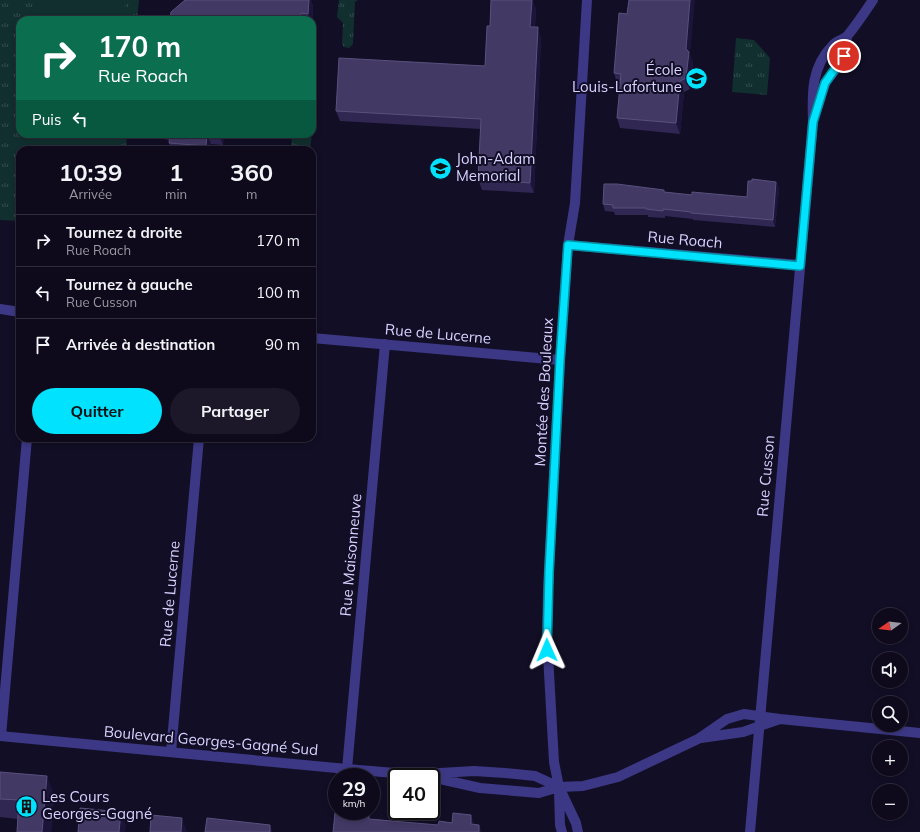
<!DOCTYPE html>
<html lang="fr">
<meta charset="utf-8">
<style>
body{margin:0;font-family:Mulish,sans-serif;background:#1c1829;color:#f1f3f6;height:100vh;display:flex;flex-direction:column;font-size:15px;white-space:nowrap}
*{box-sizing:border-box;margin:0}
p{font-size:13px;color:#9b9aa3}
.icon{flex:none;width:22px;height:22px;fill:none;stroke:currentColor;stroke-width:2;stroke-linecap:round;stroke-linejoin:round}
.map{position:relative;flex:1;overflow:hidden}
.sheet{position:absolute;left:16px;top:146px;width:300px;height:296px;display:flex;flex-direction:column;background:#0e0a1c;border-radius:12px;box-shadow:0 2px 6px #0003,0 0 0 1px #2e2b3b}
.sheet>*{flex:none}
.top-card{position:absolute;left:16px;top:16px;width:300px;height:122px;border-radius:12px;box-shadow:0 2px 6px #0003,0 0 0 1px #2e2b3b;background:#0b6e4f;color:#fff;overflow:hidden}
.needle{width:26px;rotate:256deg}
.fabs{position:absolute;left:872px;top:608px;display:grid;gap:8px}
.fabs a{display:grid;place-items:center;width:36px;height:36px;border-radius:50%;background:#0e0a1c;box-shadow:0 2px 6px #0003,0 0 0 1px #2e2b3b;font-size:20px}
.speed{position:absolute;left:328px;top:768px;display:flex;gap:8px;font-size:20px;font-weight:700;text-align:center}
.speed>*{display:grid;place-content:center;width:52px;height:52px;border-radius:50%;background:#0e0a1c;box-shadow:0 2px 6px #0003,0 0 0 1px #2e2b3b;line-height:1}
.speed small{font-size:10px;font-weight:400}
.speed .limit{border:2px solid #111;border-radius:6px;background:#fff;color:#111}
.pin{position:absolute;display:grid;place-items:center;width:34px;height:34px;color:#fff;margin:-17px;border:2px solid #fff;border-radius:50%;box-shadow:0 1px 4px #0007}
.me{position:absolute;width:44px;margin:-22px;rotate:359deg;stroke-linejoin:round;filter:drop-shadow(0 0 3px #0008)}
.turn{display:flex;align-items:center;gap:14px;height:84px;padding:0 16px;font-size:18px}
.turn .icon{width:52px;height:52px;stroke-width:2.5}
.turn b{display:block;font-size:28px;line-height:34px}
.then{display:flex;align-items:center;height:38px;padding:0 16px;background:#0003;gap:8px;font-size:15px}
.eta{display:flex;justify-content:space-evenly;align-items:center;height:68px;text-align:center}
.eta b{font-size:24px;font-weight:700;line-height:28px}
.primary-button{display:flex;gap:8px;margin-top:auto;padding:8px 16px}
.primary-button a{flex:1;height:46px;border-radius:24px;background:#00e2fd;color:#111;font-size:16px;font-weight:700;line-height:46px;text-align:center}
.primary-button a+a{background:#1c1829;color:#f1f3f6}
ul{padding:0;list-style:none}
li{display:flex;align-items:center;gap:12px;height:52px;padding:0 16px;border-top:1px solid #2e2b3b}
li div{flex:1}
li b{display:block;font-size:15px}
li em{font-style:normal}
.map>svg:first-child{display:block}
</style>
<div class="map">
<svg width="920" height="832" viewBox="0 0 920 832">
<defs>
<pattern id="grass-tufts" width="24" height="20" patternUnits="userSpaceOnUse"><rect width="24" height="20" fill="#112f2e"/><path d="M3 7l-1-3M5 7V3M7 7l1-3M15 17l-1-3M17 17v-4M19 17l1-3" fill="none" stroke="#334c4d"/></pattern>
</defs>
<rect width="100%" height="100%" fill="#120e25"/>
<path fill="url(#grass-tufts)" d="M0 0H139L137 20H20V134H127L126 150H20V221L0 220Z
M339 0H358L355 2 353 44 349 48 344 47 342 44 343 23 337 17Z
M736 38 754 40 770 58 767 95 732 92Z
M292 134H312L310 150H291Z"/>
<path fill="#112f2e" d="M37 0H126L124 20H35Z
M24 134H114L113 150H23Z"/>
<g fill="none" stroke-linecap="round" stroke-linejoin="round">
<path stroke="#3c3885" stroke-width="10" d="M815 115 825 83 842 61 844 56 847 37
M568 245 800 265
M0 309 20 312
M312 338 560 360
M1 736 27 438
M701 738 743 732 780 719
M171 752 199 438
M347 769 385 344
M559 787 583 786 618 777 698 739 727 719 744 714 780 719 920 733
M750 832 813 122C812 93 811 67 833 45 837 40 844 40 848 35 857 24 865 12 873 0"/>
<path stroke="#3c3885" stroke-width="10" d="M0 736 347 769 419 775 430 777
M423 774 474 771 505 773 535 776 559 787
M431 777 480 788 539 793 559 787
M559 791 560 825 562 832
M578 832 576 823 559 787 554 762 547 637 548 589 560 360 568 245 575 203 587 0"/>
</g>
<path fill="#302753" d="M185 0H311L313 7 312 25V20H170Z
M491 0H532L536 9 535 27 541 38 534 193 482 190 478 179 481 129 340 121 336 111 485 66 490 26Z
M627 14 690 55 693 63 690 89 684 92 680 134 620 128 617 118 620 84 617 83 614 73Z
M161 134H224L223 145 211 144 210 150H172L169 143 170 140 163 139Z
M776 182 779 189 775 227 693 220V219L665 216V218L648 217V215H615L614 212 605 211 603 204 665 192 692 195 747 197Z
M0 772 54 795 51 832H17L18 819 0 817Z"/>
<path fill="#1c1539" d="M309 0H311L313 7 312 25V20H310L308 14Z
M532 0 536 9 534 37 530 27Z
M690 0H695L690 55 693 63 690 89 686 78V49Z
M301 13 303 20H300Z
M538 27 541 38 534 193 530 183Z
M680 81 684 92 680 134 676 123Z
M207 134 211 144 210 150H208L206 146Z
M219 134H224L223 145 219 135Z
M776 182 779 189 775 227 773 220Z
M47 776 54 795 51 832H42Z
M121 812 126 825 125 832H119Z
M471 815 476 828 471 824Z
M182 818 187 832H181Z
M270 825 273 832H270Z
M479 825 482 832H479Z"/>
<path fill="#423965" stroke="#59517e" d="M185 0H309L308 14 301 13 300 20H170L171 12Z
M491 0H532L530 27H538L530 183 478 179 481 119 336 111 339 58 485 66 487 26H490Z
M629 0H690L686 49 689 52 686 78 680 81 676 123 617 118 621 74 614 73 619 13 627 14Z
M170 134H207L206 146 169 143Z
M208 134H219V135Z
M752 179 776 182 773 220 691 213V212L663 209V211L646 209V208H613V205L603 204 604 184H617L664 190V192L692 195V192L747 197 748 181H752Z
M0 772 47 776 42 832H17L19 800 0 799Z
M80 808 121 812 119 832H78Z
M335 813 369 816V819L438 825 439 821 452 823 453 813 471 815V824L479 825V832H333Z
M151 815 182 818 181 832H150Z
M207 818 270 825V832H205Z"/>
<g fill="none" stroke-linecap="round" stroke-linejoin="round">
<defs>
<path id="route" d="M547 650 549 573 560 360 568 245 800 266 813 122 825 83 844 56"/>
</defs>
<use href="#route" stroke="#0093a4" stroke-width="10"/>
<use href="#route" stroke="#00e2fd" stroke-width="7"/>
</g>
<defs>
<symbol id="school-disc" viewBox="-11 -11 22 22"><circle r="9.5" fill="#00e2fd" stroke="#120e25"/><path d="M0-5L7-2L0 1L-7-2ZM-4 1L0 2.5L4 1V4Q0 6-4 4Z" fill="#111"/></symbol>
<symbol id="building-disc" viewBox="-11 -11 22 22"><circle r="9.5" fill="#00e2fd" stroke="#120e25"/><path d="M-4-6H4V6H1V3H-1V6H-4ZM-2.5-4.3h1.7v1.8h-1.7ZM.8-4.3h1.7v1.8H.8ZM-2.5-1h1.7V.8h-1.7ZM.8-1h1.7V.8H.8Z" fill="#111"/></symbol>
</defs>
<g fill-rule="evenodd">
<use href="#school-disc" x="684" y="66" width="25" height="25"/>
<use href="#school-disc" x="428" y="156" width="25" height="25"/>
<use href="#building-disc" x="14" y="794" width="25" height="25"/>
</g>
<g text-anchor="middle" stroke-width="4" stroke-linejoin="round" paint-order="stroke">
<g font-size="15" fill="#d7d2ff" stroke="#120e25" text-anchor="start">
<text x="682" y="75" text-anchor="end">École<tspan x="682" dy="17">Louis-Lafortune</tspan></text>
<text x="456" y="164">John-Adam<tspan x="456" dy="17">Memorial</tspan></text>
<text x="42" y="802">Les Cours<tspan x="42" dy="17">Georges-Gagné</tspan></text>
</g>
<g font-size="15" fill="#d7d2ff" stroke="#120e25">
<text transform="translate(685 240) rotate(5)" y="5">Rue Roach</text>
<text transform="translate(438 334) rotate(5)" y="5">Rue de Lucerne</text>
<text transform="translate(544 392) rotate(-87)" y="5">Montée des Bouleaux</text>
<text transform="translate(766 476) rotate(-85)" y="5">Rue Cusson</text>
<text transform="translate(351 555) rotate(-85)" y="5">Rue Maisonneuve</text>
<text transform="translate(170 594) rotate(-85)" y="5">Rue de Lucerne</text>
<text transform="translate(211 741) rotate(5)" y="5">Boulevard Georges-Gagné Sud</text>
</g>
</g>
</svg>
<div class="fabs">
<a><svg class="needle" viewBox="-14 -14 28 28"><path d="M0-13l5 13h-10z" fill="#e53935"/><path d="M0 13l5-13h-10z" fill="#9b9aa3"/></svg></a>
<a><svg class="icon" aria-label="sound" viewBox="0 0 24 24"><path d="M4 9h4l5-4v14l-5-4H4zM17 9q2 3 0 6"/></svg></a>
<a><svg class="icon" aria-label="search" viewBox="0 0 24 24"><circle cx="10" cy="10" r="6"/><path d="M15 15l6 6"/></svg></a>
<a>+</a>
<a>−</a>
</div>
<div class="speed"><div>29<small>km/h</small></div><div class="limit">40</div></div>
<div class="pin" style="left:844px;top:56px;background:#d93025"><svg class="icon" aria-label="arrive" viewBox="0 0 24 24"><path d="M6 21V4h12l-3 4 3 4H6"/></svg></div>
<svg class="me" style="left:547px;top:650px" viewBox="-20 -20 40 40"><path d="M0-17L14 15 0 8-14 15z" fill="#00e2fd" stroke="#fff" stroke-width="4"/></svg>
<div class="top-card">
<div class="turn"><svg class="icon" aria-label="right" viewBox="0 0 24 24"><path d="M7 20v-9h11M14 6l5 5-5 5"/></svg><div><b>170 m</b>Rue Roach</div></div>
<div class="then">Puis<svg class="icon" aria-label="left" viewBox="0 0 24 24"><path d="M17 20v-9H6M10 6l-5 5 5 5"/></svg></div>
</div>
<section class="sheet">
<div class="eta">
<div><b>10:39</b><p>Arrivée</p></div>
<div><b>1</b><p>min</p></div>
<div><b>360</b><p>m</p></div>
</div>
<ul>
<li><svg class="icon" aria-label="right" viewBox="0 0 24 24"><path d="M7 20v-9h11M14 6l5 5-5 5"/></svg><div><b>Tournez à droite</b><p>Rue Roach</p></div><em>170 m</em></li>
<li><svg class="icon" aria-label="left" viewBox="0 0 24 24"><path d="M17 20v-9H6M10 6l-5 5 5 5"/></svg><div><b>Tournez à gauche</b><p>Rue Cusson</p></div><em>100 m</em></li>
<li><svg class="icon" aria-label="arrive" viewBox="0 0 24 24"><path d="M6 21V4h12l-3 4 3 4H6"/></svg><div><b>Arrivée à destination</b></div><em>90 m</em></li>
</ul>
<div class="primary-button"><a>Quitter</a><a>Partager</a></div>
</section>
</div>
